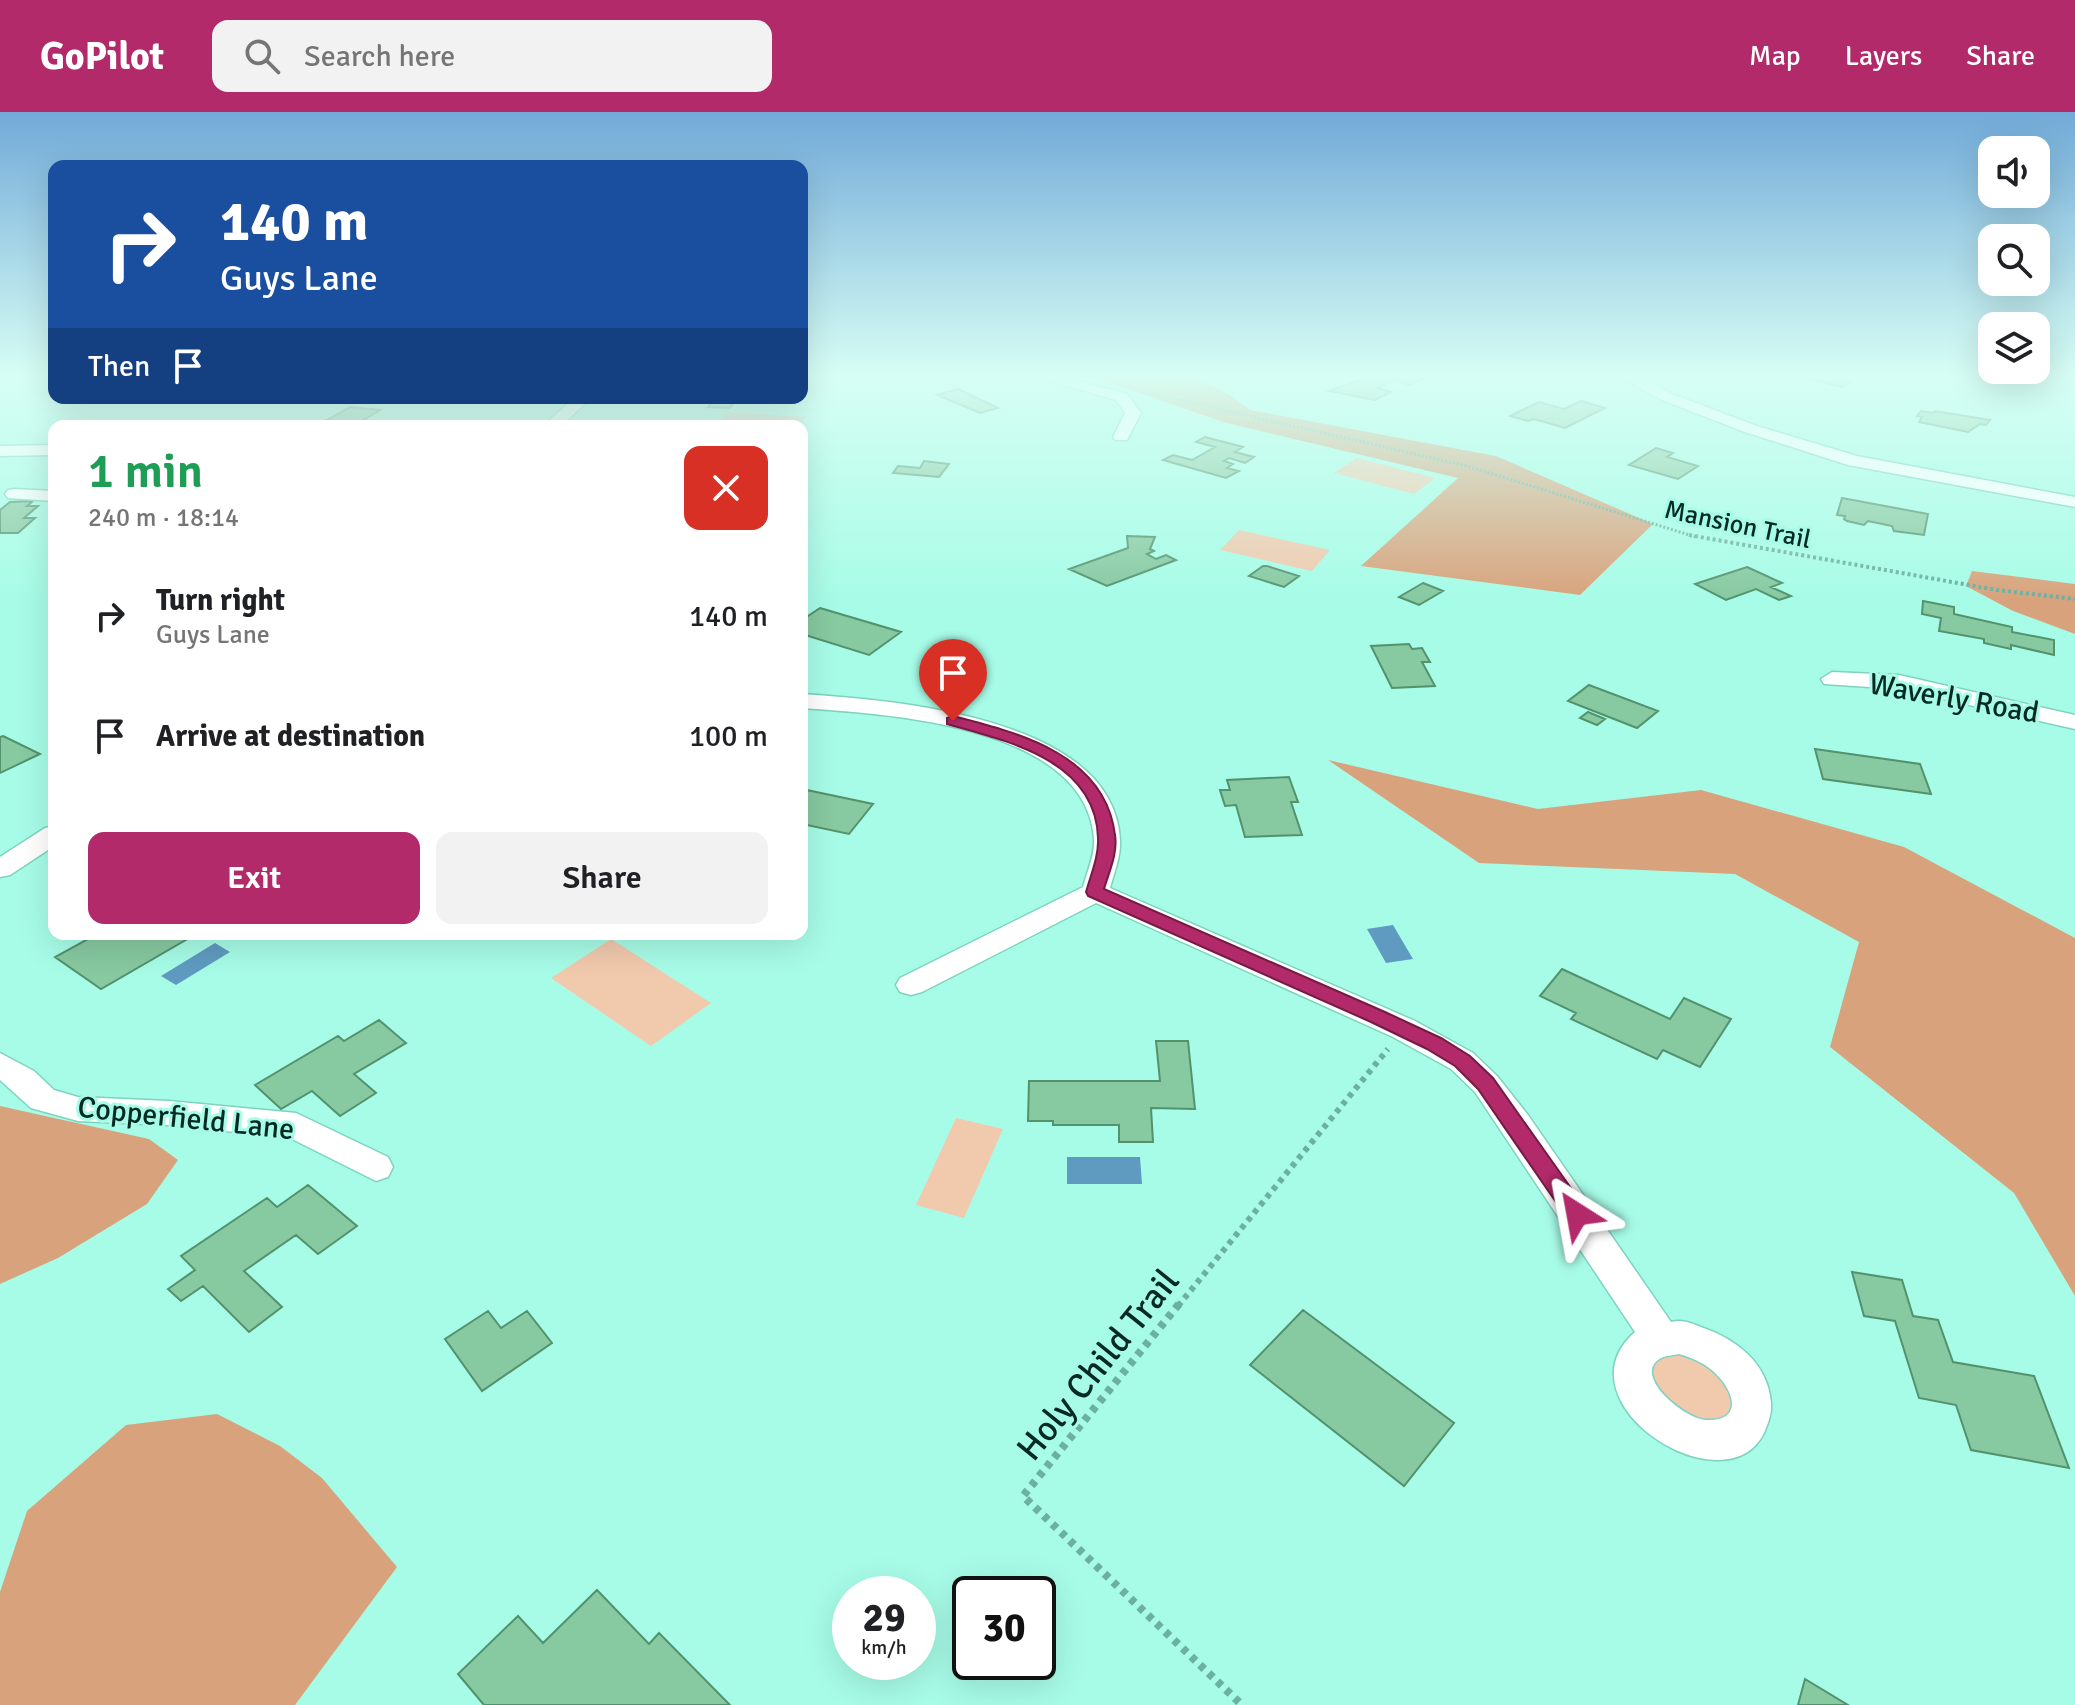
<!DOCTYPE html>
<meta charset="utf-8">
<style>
body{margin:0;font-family:Signika,sans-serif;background:#f2f2f2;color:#202124;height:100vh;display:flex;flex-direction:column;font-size:30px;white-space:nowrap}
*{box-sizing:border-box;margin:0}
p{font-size:26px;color:#757577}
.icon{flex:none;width:44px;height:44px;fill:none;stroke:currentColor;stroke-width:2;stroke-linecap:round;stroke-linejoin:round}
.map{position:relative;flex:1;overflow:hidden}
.details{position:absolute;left:48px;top:308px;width:760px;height:520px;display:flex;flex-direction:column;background:#fff;border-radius:16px;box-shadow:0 8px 32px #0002}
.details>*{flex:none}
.guide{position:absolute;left:48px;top:48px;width:760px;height:244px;border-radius:16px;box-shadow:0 8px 32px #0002;background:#1a4fa0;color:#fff;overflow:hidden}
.tools{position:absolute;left:1978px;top:24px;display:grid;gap:16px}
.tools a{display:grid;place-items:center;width:72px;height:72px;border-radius:16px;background:#fff;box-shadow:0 8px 32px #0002;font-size:40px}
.speed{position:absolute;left:832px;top:1464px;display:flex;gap:16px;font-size:40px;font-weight:700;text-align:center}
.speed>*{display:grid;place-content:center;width:104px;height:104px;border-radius:50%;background:#fff;box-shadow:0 8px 32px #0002;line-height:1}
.speed small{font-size:20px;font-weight:400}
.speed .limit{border:4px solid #111;border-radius:12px;background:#fff;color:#111}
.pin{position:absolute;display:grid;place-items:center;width:68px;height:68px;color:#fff;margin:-82px -34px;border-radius:50% 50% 50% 0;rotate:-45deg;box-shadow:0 0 8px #0007}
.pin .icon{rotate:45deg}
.me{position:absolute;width:88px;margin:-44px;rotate:326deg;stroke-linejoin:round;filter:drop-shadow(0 0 6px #0008)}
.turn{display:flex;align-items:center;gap:28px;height:168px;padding:0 40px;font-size:36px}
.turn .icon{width:104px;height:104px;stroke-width:2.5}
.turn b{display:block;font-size:56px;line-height:68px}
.then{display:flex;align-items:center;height:76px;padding:0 40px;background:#0003;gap:16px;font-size:30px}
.round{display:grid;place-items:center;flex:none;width:84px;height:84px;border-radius:16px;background:#f2f2f2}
.overview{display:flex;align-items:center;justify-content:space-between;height:136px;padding:0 40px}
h1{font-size:48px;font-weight:600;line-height:60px;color:#1e9e55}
.cta{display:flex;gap:16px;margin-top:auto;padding:16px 40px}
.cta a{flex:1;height:92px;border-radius:16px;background:#b32a6a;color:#fff;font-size:32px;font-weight:600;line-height:92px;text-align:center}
.cta a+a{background:#f2f2f2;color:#202124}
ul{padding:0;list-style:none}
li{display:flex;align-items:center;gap:24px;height:120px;padding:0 40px}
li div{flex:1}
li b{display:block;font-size:30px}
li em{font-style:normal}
header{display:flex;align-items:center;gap:48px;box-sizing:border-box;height:112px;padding:0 40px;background:#b32a6a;color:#fff}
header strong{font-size:38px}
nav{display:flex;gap:44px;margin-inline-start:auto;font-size:28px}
.search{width:560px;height:72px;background:#f2f2f2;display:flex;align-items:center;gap:20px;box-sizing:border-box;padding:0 28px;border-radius:16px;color:#757577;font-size:30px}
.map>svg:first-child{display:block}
</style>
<header>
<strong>GoPilot</strong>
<div class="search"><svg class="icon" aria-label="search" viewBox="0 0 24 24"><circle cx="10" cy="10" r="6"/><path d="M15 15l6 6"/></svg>Search here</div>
<nav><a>Map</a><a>Layers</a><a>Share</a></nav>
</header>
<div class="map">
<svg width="2075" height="1593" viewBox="0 0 2075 1593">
<rect width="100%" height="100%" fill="#a7fce7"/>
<path fill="#f1c9ad" d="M727 300 806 305 799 314H715Z
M1357 346 1435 366 1414 382 1334 361Z
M1239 418 1330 438 1312 459 1220 438Z
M611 827 711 891 651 934 551 866Z
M956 1006 1003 1017 964 1106 916 1093Z
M1692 1241 1729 1266 1734 1301 1715 1313 1674 1301 1651 1267V1256L1666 1242Z"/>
<path fill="#d8a37c" d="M1081 264H1192L1230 283 1250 298 1496 344 1653 412 1580 483 1361 454 1458 366 1223 310 1108 270Z
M1972 459 2075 472V522L2013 499 1966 474Z
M1328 648 1538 697 1701 678 1904 735 2075 826V1184L2014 1081 1830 935 1859 830 1735 762 1479 751Z
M0 994 149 1027 178 1048 147 1092 58 1146 0 1172Z
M217 1302 280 1334 322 1366 397 1455 295 1593H0V1480L27 1399 126 1313Z"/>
<path fill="#5f9bc0" d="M1393 813 1413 847 1386 851 1367 817Z
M215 831 230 840 176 873 161 864Z
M1067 1045H1140L1142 1072H1067Z"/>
<path fill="#87c9a1" stroke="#52926d" stroke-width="2" d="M1370 264H1425L1426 265 1409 273 1394 268 1377 276 1391 280 1375 288 1329 279Z
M1799 264H1833L1851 269 1842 275Z
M958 277 998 296 980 301 937 283Z
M715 286H737L730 296 708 295Z
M1581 289 1605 296 1565 316 1534 307 1528 309 1510 304 1539 290 1564 297Z
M350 295 380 298 357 312 379 314H317Z
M1921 299 1933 301 1935 299 1990 308 1986 313 1980 312 1968 320 1919 310 1922 305 1917 304Z
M1205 325 1243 335 1235 340 1254 345 1245 351 1229 346 1224 349 1233 352 1227 356 1239 359 1226 366 1163 348 1173 343 1192 348 1215 335 1196 330Z
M1656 336 1673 341 1667 345 1698 354 1678 367 1629 353Z
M924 349 949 352 939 365 893 361 898 354 920 356Z
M1842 386 1928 402 1924 423 1894 419 1892 414 1868 409 1864 413 1847 409 1844 407 1845 404 1837 403Z
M33 389 27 394H38L24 406H35L18 421H0V398L10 390Z
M1127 424 1155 425 1150 437 1154 439 1147 442 1156 447 1166 443 1176 448 1107 474 1069 457 1128 436Z
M1263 454H1267L1299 464 1284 475 1249 464Z
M1747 455 1782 471 1771 475 1791 484 1779 488 1756 477 1726 488 1695 472Z
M1423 471 1443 479 1419 493 1399 485Z
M1923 489 1954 495V502L2012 515V520L2054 528V543L2011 533V537L1984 531V527L1939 519 1941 506 1922 502Z
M820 496 901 520 869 543 802 522V508Z
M1409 532 1412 537 1422 536 1430 550H1422L1435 574 1392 576 1371 534Z
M1589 573 1658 599 1637 616 1568 589Z
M1588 600 1605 607 1597 613 1580 606Z
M3 624 40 642 0 661V625Z
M1815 637 1920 652 1931 682 1823 667Z
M1289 665 1298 690H1291L1302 723 1245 725 1236 693 1225 694 1220 678H1230L1227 668Z
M802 677 873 692 849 722 802 712Z
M97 822H196L101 877 55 845Z
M1562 857 1670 907 1684 886 1731 907 1700 955 1663 938 1657 947 1571 907 1576 901 1540 884Z
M379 908 406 931 354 962 376 981 340 1004 312 979 281 997 255 973 338 924 344 929Z
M1156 929H1188L1195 997 1151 996 1153 1030H1119V1013H1053V1009H1028L1029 969H1160Z
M308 1073 357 1114 318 1142 296 1123 244 1159 282 1195 249 1220 203 1174 181 1189 168 1177 195 1158 181 1144 267 1086 277 1095Z
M1852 1160 1902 1168 1913 1204 1938 1208 1953 1250 2034 1264 2069 1356 1971 1338 1956 1293 1919 1286 1895 1209 1864 1204Z
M1303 1198 1454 1311 1404 1374 1250 1253Z
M488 1199 501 1216 527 1199 552 1231 482 1279 445 1227Z
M597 1478 649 1532 659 1521 730 1593H484L458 1562 518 1504 543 1531Z
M1805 1567 1848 1593H1798Z"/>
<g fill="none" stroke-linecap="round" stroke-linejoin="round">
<defs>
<path id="minor" d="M1034 264H1060L1127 282 1141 301 1127 328H1115L1113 325 1125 301 1116 288Z
M1618 264H1638L1672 282 1757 314 1857 344 2075 385V395L1848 353 1745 320 1662 288Z
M574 286H591L561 314H543Z
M54 333V343L0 344V334Z
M14 377 54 379V389L8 386 5 382 8 378Z
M1832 560 1899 563 2075 603V617L1899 577 1824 572 1821 567Z
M802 582C893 588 1114 605 1120 728 1121 744 1114 761 1110 776L1415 909 1473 941 1497 964 1528 1003 1671 1210C1682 1207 1691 1211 1701 1215 1736 1227 1768 1251 1771 1291 1772 1302 1768 1311 1764 1321 1725 1399 1555 1290 1635 1220L1475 980 1451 957 1393 925 1096 791 922 880 911 883 900 880 896 873 900 866 1083 775C1087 760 1095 743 1094 727 1086 613 887 602 802 596ZM1679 1242C1693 1246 1707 1252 1717 1263 1736 1282 1741 1309 1707 1308 1686 1308 1630 1263 1661 1246 1665 1244 1674 1243 1679 1242Z
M54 714V734L10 763 0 765V745L45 716Z
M0 941 34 959 54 978 78 985 169 989 296 1001 388 1045 393 1055 388 1065 376 1069 290 1026 169 1013 78 1009 31 996 0 968Z"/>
</defs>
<use href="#minor" stroke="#7ed3bf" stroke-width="3"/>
<path stroke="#6cb0a0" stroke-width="3" stroke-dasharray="2 2" stroke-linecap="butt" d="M1141 279 1467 354 1696 425"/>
<path stroke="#6cb0a0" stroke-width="4" stroke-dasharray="3 3" stroke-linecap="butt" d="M1689 423 1997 478 2075 487"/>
<path stroke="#6cb0a0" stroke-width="6" stroke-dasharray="5 5" stroke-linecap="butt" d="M1178 1194 1388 937"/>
<path stroke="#6cb0a0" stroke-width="8" stroke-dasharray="6 6" stroke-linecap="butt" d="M1179 1192 1023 1384 1242 1593"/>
<use href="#minor" fill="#fff" fill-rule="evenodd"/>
</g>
<linearGradient id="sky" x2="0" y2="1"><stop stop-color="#71aad8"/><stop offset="0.54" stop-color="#d7fef4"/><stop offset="1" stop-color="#d7fef4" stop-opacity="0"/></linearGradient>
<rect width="2075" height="487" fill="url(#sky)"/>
<path fill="#b32a6a" stroke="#741b45" stroke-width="2" d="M953 604C1019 621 1105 642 1115 723 1118 741 1109 760 1104 777L1385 900 1441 926 1470 944 1493 966 1585 1096 1589 1102 1585 1109 1577 1112 1569 1109 1478 977 1455 954 1427 937 1371 910 1088 784 1086 780C1091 762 1099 744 1098 726 1096 648 1007 629 947 612V606Z"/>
<g text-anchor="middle" stroke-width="6" stroke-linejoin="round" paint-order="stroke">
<g font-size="26" fill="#042a23" stroke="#a7fce7">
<text transform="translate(1738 412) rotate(12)" y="9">Mansion Trail</text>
</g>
<g font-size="30" fill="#042a23" stroke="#a7fce7">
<text transform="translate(1954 586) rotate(10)" y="10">Waverly Road</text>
<text transform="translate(186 1006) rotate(6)" y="10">Copperfield Lane</text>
</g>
<g font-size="36" fill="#042a23" stroke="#a7fce7">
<text transform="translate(1097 1252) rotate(-51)" y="13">Holy Child Trail</text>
</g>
</g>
</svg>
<div class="tools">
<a><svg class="icon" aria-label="sound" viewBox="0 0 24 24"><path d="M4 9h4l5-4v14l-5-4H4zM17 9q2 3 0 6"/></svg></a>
<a><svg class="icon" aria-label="search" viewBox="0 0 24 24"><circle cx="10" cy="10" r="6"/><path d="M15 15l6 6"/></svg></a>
<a><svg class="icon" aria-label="layers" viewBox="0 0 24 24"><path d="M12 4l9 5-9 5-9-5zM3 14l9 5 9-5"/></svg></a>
</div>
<div class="speed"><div>29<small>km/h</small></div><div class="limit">30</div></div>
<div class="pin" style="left:953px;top:609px;background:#d93025"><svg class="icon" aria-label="arrive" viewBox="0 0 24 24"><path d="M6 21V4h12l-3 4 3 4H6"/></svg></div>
<svg class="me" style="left:1577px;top:1102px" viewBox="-20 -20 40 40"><path d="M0-17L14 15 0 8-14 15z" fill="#b32a6a" stroke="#fff" stroke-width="4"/></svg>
<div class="guide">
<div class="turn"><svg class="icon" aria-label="right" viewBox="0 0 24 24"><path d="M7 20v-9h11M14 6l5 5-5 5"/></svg><div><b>140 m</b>Guys Lane</div></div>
<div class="then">Then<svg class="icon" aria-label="arrive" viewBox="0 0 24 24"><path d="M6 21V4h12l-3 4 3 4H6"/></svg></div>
</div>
<section class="details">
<div class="overview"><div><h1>1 min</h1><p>240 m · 18:14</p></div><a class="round" style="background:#d93025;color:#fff"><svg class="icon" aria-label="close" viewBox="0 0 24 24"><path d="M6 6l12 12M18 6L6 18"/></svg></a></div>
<ul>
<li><svg class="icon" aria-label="right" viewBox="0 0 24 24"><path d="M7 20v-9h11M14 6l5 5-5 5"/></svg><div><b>Turn right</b><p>Guys Lane</p></div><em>140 m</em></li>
<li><svg class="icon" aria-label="arrive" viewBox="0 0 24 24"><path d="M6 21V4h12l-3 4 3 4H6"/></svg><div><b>Arrive at destination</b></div><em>100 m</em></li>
</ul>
<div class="cta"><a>Exit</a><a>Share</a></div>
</section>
</div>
